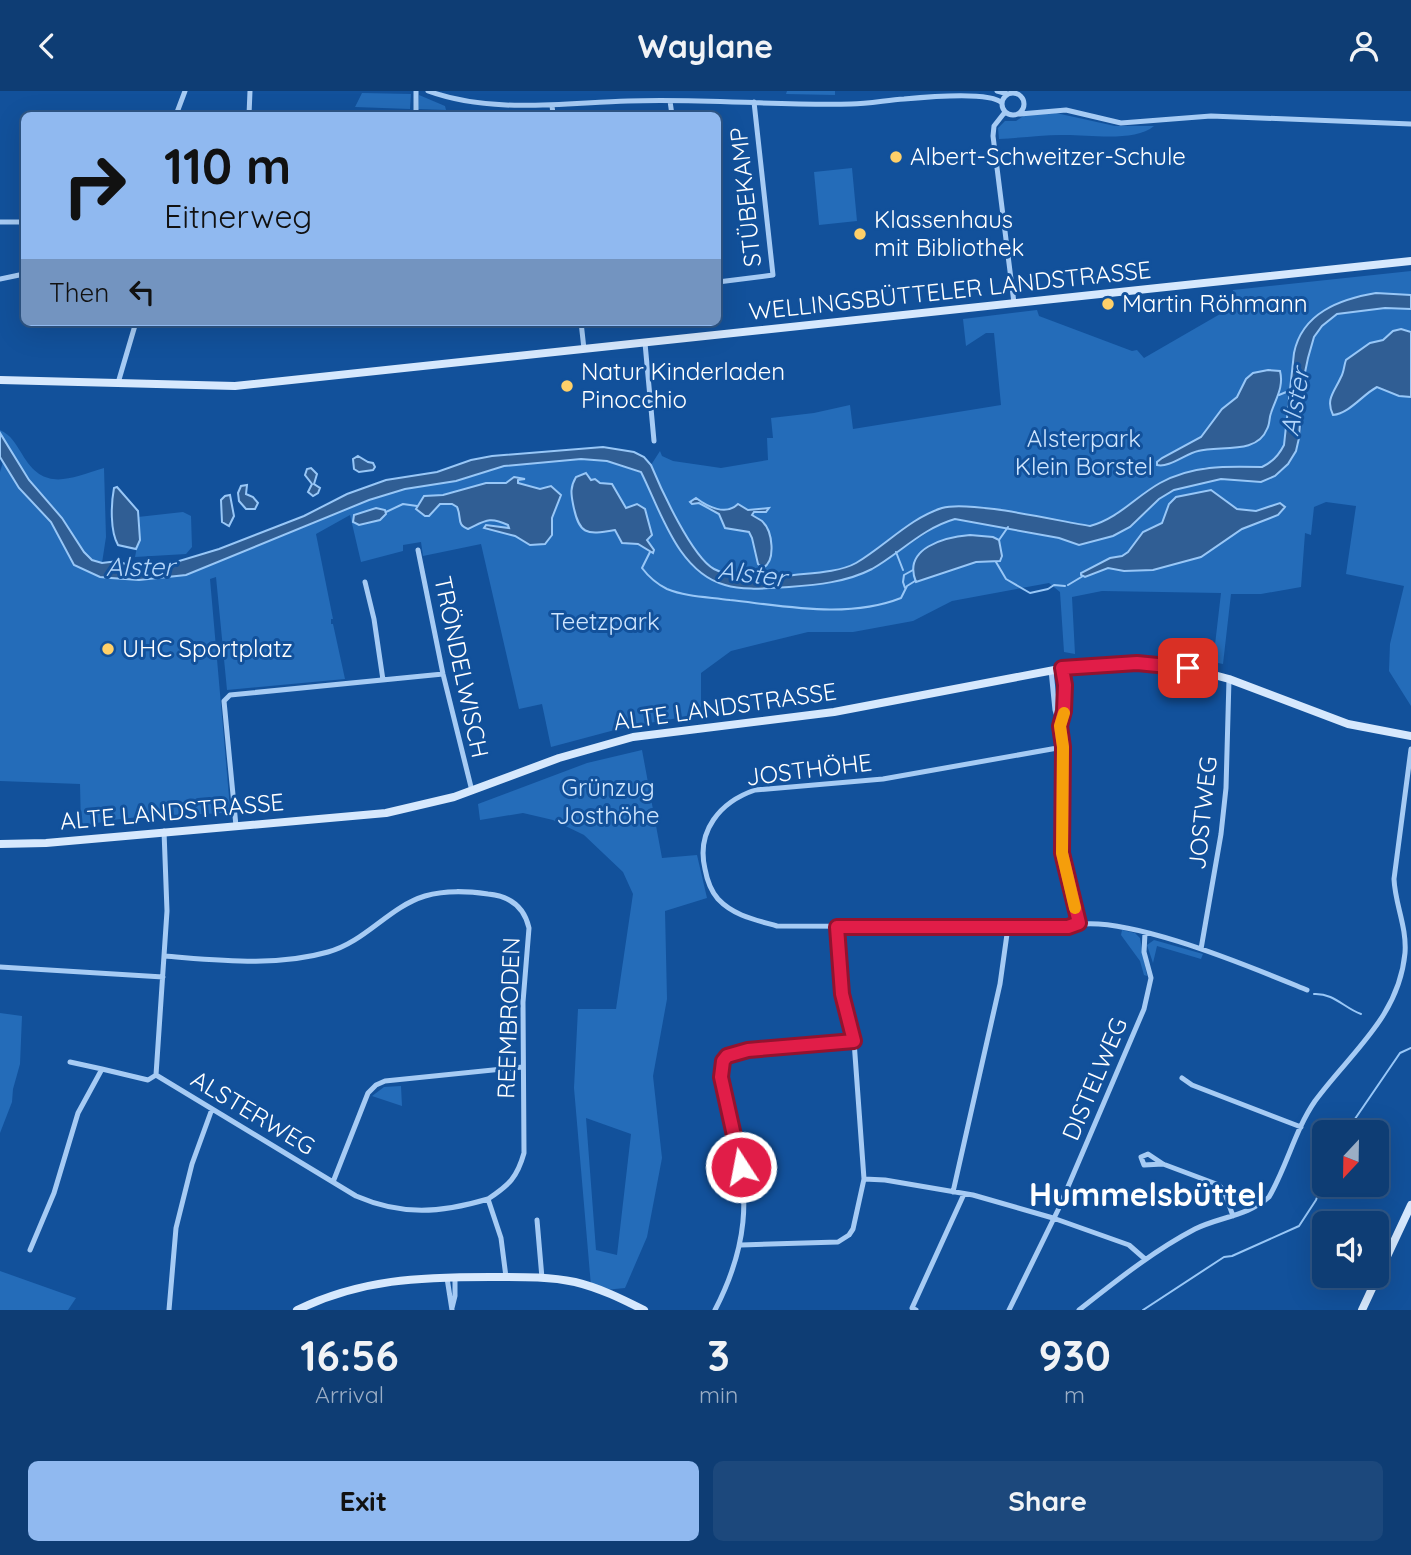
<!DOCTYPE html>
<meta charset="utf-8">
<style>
body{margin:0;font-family:Quicksand,sans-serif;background:#1c487c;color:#f1f3f6;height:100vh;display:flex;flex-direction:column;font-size:26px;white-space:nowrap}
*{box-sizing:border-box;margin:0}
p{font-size:23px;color:#9baec5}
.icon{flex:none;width:38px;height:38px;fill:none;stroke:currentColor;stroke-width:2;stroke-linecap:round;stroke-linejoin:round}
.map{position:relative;height:1219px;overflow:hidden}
.drawer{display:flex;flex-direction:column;background:#0e3d74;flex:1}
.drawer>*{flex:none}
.guide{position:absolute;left:21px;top:21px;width:700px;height:214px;border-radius:10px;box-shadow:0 7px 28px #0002,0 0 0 2px #2e5686;background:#90b9f0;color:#111;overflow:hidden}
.needle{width:46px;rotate:202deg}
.tools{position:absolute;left:1312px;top:1029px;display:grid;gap:14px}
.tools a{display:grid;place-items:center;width:77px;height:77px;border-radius:10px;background:#0e3d74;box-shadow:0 7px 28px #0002,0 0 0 2px #2e5686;font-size:35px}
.pin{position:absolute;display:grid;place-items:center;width:60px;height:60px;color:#fff;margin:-30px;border-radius:14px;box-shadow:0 4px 10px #0006}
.me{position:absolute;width:77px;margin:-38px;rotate:349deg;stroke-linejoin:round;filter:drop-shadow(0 0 5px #0008)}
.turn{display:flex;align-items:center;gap:24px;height:147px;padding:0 28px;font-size:32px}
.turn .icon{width:91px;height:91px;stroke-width:2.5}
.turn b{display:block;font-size:49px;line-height:60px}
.then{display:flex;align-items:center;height:66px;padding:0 28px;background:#0003;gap:14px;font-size:26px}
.eta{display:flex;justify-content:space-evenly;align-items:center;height:119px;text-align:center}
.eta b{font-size:42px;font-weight:700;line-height:49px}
.action{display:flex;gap:14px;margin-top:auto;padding:14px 28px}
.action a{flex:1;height:80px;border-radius:10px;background:#90b9f0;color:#111;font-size:28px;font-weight:700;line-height:80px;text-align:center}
.action a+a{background:#1c487c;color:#f1f3f6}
header{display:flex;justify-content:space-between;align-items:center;height:91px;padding:0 28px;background:#0e3d74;font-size:32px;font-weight:700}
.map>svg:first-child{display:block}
</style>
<header><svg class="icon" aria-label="back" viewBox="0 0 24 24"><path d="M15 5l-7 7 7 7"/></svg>Waylane<svg class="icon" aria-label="person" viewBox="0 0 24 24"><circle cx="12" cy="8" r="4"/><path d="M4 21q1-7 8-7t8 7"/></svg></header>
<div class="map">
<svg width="1411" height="1219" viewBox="0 0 1411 1219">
<rect width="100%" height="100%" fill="#12519b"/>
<path fill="#246cb9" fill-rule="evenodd" d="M787 0H835V4L786 3Z
M362 2 411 3 410 18 355 16Z
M419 4 445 15 446 19 418 18Z
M1056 22 1115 35H1154C1134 52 1086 43 1061 44 1041 44 1020 47 999 48L998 37 1005 30H1016L1025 24Z
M852 77 857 130 819 134 814 81Z
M1411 180V204L1376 202 1357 205 1297 249 1284 354 1278 365 1262 376H1205L1145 402 1125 419 1106 430 1090 435C1058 430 970 409 942 417 910 427 885 455 856 472 840 481 813 482 794 484 770 487 736 490 714 478 692 466 661 398 651 374L660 360 662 365 673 370 721 377 768 369 767 347H773L771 327 814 322 850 314 853 338 1001 314 994 242H986L966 255 963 228 1037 219 1039 225 1132 260 1137 259 1144 267 1234 215 1233 199Z
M1385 217 1411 218V615L1389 580 1390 553 1404 495 1346 483 1356 415 1326 411 1314 416 1311 444 1305 442 1301 496 1261 503H1231L1223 573 1213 571 1221 502 1102 500 1072 506 1075 563 1064 561 1060 501 1049 492 952 510 913 530 853 541H808L731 560 701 582V623L626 636 551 656 542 613 519 618 481 453 423 465 421 451 403 454V460L361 471 350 424 316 443 333 528H331V533H333L345 588 227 599 216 486 210 488 230 717 226 722C178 724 127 723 81 736L80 693 0 690V381L3 371 0 366V339C12 345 15 352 22 363 44 401 68 388 104 377L106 446 102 472 111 487 139 489 186 484 369 409 405 398 504 375 581 368 607 370 641 382C657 412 669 450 692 475 702 485 714 490 726 495L851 487 871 478 942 432 955 428 1072 450C1098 452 1120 444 1140 427 1152 417 1161 403 1177 398 1190 394 1205 390 1218 388 1246 385 1265 399 1288 374 1320 337 1282 248 1337 223 1350 218 1370 218 1385 217Z
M183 421 191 425 192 456 186 463 135 466 140 441 138 426Z
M642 659 662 767 697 764 707 807 665 820 667 908 653 985 662 1067 647 1146 625 1197 605 1199 591 1195 574 997 578 918H616L633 803 623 781 584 744 553 729 523 722 480 729 478 713 587 672ZM586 1027 631 1043 617 1164 596 1159Z
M1122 839 1135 842 1140 847 1147 885 1144 884 1140 870 1121 844Z
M1154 849 1203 863 1201 868 1157 855 1153 872 1147 854Z
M0 922 22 925 20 973 13 998 12 1011 0 1042Z
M401 995 402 1015 372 1005 384 996Z
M0 1180 76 1207 68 1219H0Z"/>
<path fill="#305e94" stroke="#98c7f7" stroke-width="2" d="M1376 202 1411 204V218L1385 217 1337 223 1322 235 1314 246 1308 267 1303 291 1299 347 1296 360 1288 373 1275 385 1261 391 1221 388 1174 399 1159 408 1130 436 1113 445 1079 454 1059 447 955 428C923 437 900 462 872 478 847 491 817 494 789 496 769 497 744 500 725 494 678 481 661 421 641 381L607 370 581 368 504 375 456 390 405 398 369 409 186 484 139 489 111 487 100 486 74 474 51 431 19 397 0 366V342L29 389 62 427 84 461 92 469 102 472 118 470 125 473 166 474 219 458 304 425 347 403 386 389 437 381 471 369 492 365 603 356 634 361 644 366 651 374C661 398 692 466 714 478 736 490 770 487 794 484 813 482 840 481 856 472 885 455 910 427 942 417 969 409 1058 430 1090 435 1119 427 1135 406 1160 392 1192 374 1226 375 1262 376 1273 371 1279 364 1284 354L1294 262C1302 222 1340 208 1376 202Z
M1401 238 1411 241V306L1399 305 1377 296C1362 304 1350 322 1333 324 1325 308 1335 300 1341 286 1344 281 1344 274 1346 269L1370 252 1383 249 1393 240Z
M1268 279 1280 280C1284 296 1276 307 1271 322 1269 327 1270 333 1267 338 1257 364 1219 354 1198 360 1185 363 1169 377 1157 374V371L1162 367 1201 346 1222 318 1237 306 1246 288 1253 282Z
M358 365 368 371 373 372 375 376 373 379 359 381 354 378 353 368Z
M311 377 317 383 314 393 320 397 318 402 313 405 308 401 312 393 305 384 307 378Z
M586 382 591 389 595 388 600 392 612 393 626 417 637 413 645 418 652 444 647 449 654 459 653 462 638 453 622 452 615 439C586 444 579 444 573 413 571 403 570 396 576 386Z
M514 386 525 388 518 389V392L540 398 551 395 561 404 552 427V444L545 453 530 454 515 445 484 437 486 434 509 437 508 434C489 425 485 430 468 438 456 434 462 426 457 416L452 413H440L429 425H425L416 418 424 405 443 404 486 392H506Z
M247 394 246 403 253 406 258 412 255 418H246L239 410 238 402 241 395Z
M117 396 138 420 140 449 136 458 118 454C110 440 111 413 114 397Z
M1211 399 1237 418 1256 420 1280 412 1285 416 1278 424 1242 438 1201 466 1153 479 1124 480 1108 477 1085 486 1081 484V482L1110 467 1122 465 1128 461 1143 441 1162 432 1169 413 1176 406Z
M230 404 234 425 229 435 222 431 221 409 225 405Z
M696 407C708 416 726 425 738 413L748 419 769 417 766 421H754L752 424C755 426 759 428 762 430 773 440 776 470 763 477L758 473 752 447 749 441 725 437 719 423 699 412 692 413 690 411Z
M376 417 385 419 386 423 380 429 359 434 353 431 354 424Z
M970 444 993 446 999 449 1002 465 1000 470 976 471 916 491C902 457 945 446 970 444Z"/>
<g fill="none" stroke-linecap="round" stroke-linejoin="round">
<path stroke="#98c7f7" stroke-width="2" d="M1279 304 1291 299
M386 421 403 413 417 415
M999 449 1008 436
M650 461 642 477C648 485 657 493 667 498 686 506 710 506 730 509 785 515 848 528 901 507L907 495 915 490
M896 461 903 479
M996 471 1006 488 1030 502 1048 498 1054 494 1065 495
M1068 494 1083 485
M905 497 903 491 904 484 913 479
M1314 903C1334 902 1344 917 1361 923
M1346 1041 1400 962 1411 957
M1143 1219 1224 1166 1232 1165 1299 1135 1316 1109 1325 1084"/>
<path stroke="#a6cbf4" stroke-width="5" d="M428 0C491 23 562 12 628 10 702 7 777 15 851 13 869 13 887 9 904 8 925 6 990 0 1002 12
M997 0 1008 3
M1002 13a11 11 0 1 1 22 0a11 11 0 1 1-22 0Z
M670 10 672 24
M552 14 553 24
M1005 21 994 35 993 45 1014 212
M1020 23 1066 19 1121 32 1211 25 1411 33
M176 24 185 0
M249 24 250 0
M416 24V0
M0 131H24
M0 188 24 183
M718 191 773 184 754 11
M581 231 584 258
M645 252 654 350
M118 292 136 231
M418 459 443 583 472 700
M365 491 374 528 383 589
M1051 579 1055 619 1060 635 1063 656 1062 762 1064 777 1079 832
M1060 635 1064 620 1062 577
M1063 656 883 688 755 699C720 711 696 740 705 778 707 789 711 800 718 808 734 825 756 829 777 835L1068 836C1116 818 1258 879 1307 899
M236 735 224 610 230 604 443 583
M1201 858 1221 743 1226 697 1229 588
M164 865C218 869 276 876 328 861 365 851 389 816 425 805 446 799 466 800 488 803 509 805 524 815 529 837L523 911 524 1062C517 1087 509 1094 488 1108
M0 876 163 886
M70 971 102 978
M156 984 356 1105C402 1125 441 1122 488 1108L501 1147 506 1186
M156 984 167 820 164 740
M1182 987 1192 994 1301 1036
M1163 1073 1144 1074 1141 1066 1148 1063 1163 1073 1219 1094 1224 1100 1233 1125
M864 1088 885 1089 973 1104 1053 1127 1129 1154 1145 1168
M333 1091 368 1002 376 994 385 990 523 976
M953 1101 1000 893 1008 836
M537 1129 542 1187
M741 1154 838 1151 849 1144 853 1138 864 1088 854 950 842 903 837 836
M30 1159 54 1102 78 1022 102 978 148 989 156 984
M447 1187 452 1219
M452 1217 455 1205V1187
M169 1219 176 1137 192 1073 212 1018
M715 1219C747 1157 751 1107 734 1039 729 1018 717 991 723 970L735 961 748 959 854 950
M916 1219 912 1217 964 1103
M1009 1219 1058 1119 1144 918 1151 887 1144 861 1145 842
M1079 1219C1116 1190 1153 1160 1195 1138 1219 1126 1248 1125 1269 1106 1287 1075 1295 1039 1315 1010 1351 961 1399 926 1405 862 1407 836 1395 813 1394 788L1411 658"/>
<path stroke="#d6e8fd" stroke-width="8" d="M0 289 235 295 1411 170
M0 753 46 752 386 722 454 706 559 667 633 646 834 621 1070 576 1137 572 1188 577 1229 588 1348 633 1411 645
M297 1219C361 1188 420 1186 490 1186 518 1186 547 1185 575 1191 600 1197 622 1208 644 1219
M1362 1219 1411 1114"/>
</g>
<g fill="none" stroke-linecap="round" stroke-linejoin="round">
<defs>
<path id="route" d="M741 1076 721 986 723 970 727 965 748 959 854 950 842 903 837 836H1068L1079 832 1062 762 1063 656 1060 635 1064 620 1065 594 1062 577 1137 572 1188 577"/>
</defs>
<use href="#route" stroke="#92132f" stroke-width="18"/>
<use href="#route" stroke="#e11d48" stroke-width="12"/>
<path stroke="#f59e0b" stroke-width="12" d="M1064 622 1060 635 1063 656 1062 762 1075 817"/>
</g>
<g fill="#ffd069" stroke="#12519b" stroke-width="2.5">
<circle cx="896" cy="66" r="7"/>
<circle cx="860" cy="143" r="7"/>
<circle cx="1108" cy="213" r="7"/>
<circle cx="567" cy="295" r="7"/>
<circle cx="108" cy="558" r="7"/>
</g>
<g text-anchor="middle" stroke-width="6" stroke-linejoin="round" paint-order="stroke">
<g font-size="24" fill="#fff" stroke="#12519b" text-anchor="start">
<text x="910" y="74">Albert-Schweitzer-Schule</text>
<text x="874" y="137">Klassenhaus<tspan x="874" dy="28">mit Bibliothek</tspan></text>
<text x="1122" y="221">Martin Röhmann</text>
<text x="581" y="289">Natur Kinderladen<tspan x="581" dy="28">Pinocchio</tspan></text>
<text x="122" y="566">UHC Sportplatz</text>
</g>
<g font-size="24" fill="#fff" stroke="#12519b">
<text transform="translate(746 106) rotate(-96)" y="8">STÜBEKAMP</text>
<text transform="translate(950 200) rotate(-6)" y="8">WELLINGSBÜTTELER LANDSTRASSE</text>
<text transform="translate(461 576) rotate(78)" y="8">TRÖNDELWISCH</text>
<text transform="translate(725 616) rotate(-8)" y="8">ALTE LANDSTRASSE</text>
<text transform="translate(809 679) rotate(-7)" y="8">JOSTHÖHE</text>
<text transform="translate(172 721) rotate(-5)" y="8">ALTE LANDSTRASSE</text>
<text transform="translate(1203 722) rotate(-84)" y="8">JOSTWEG</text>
<text transform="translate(509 927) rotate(-88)" y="8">REEMBRODEN</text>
<text transform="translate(1095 988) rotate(-67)" y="8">DISTELWEG</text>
<text transform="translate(253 1022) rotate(31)" y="8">ALSTERWEG</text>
</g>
<g font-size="24" fill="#cee5fe" stroke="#12519b">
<text x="1084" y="356">Alsterpark<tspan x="1084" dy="28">Klein Borstel</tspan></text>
<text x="605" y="539">Teetzpark</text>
<text x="608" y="705">Grünzug<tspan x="608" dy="28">Josthöhe</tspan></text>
</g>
<g font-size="26" font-style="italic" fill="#b2d5fa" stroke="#12519b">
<text transform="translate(1295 311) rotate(-80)" y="9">Alster</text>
<text x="140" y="485">Alster</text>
<text transform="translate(752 483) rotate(7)" y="9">Alster</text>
</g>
<g font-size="32" font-weight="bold" fill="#fff" stroke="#12519b">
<text x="1147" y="1115">Hummelsbüttel</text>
</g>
</g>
</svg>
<div class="tools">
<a><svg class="needle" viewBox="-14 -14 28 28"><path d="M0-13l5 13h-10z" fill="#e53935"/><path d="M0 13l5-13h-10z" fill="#9baec5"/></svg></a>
<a><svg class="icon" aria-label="sound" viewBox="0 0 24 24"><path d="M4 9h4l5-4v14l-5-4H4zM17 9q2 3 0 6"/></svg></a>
</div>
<div class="pin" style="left:1188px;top:577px;background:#d93025"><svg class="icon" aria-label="arrive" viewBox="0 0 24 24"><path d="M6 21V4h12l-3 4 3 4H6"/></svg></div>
<svg class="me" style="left:741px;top:1076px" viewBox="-20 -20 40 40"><circle r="17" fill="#e11d48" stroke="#fff" stroke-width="3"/><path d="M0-11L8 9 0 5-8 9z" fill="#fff"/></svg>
<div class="guide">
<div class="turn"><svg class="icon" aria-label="right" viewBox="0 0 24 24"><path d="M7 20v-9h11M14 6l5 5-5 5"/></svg><div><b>110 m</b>Eitnerweg</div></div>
<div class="then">Then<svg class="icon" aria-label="left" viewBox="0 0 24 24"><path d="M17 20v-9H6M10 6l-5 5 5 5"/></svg></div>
</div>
</div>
<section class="drawer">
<div class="eta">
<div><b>16:56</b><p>Arrival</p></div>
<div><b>3</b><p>min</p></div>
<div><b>930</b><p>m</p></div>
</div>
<div class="action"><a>Exit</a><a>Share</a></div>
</section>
